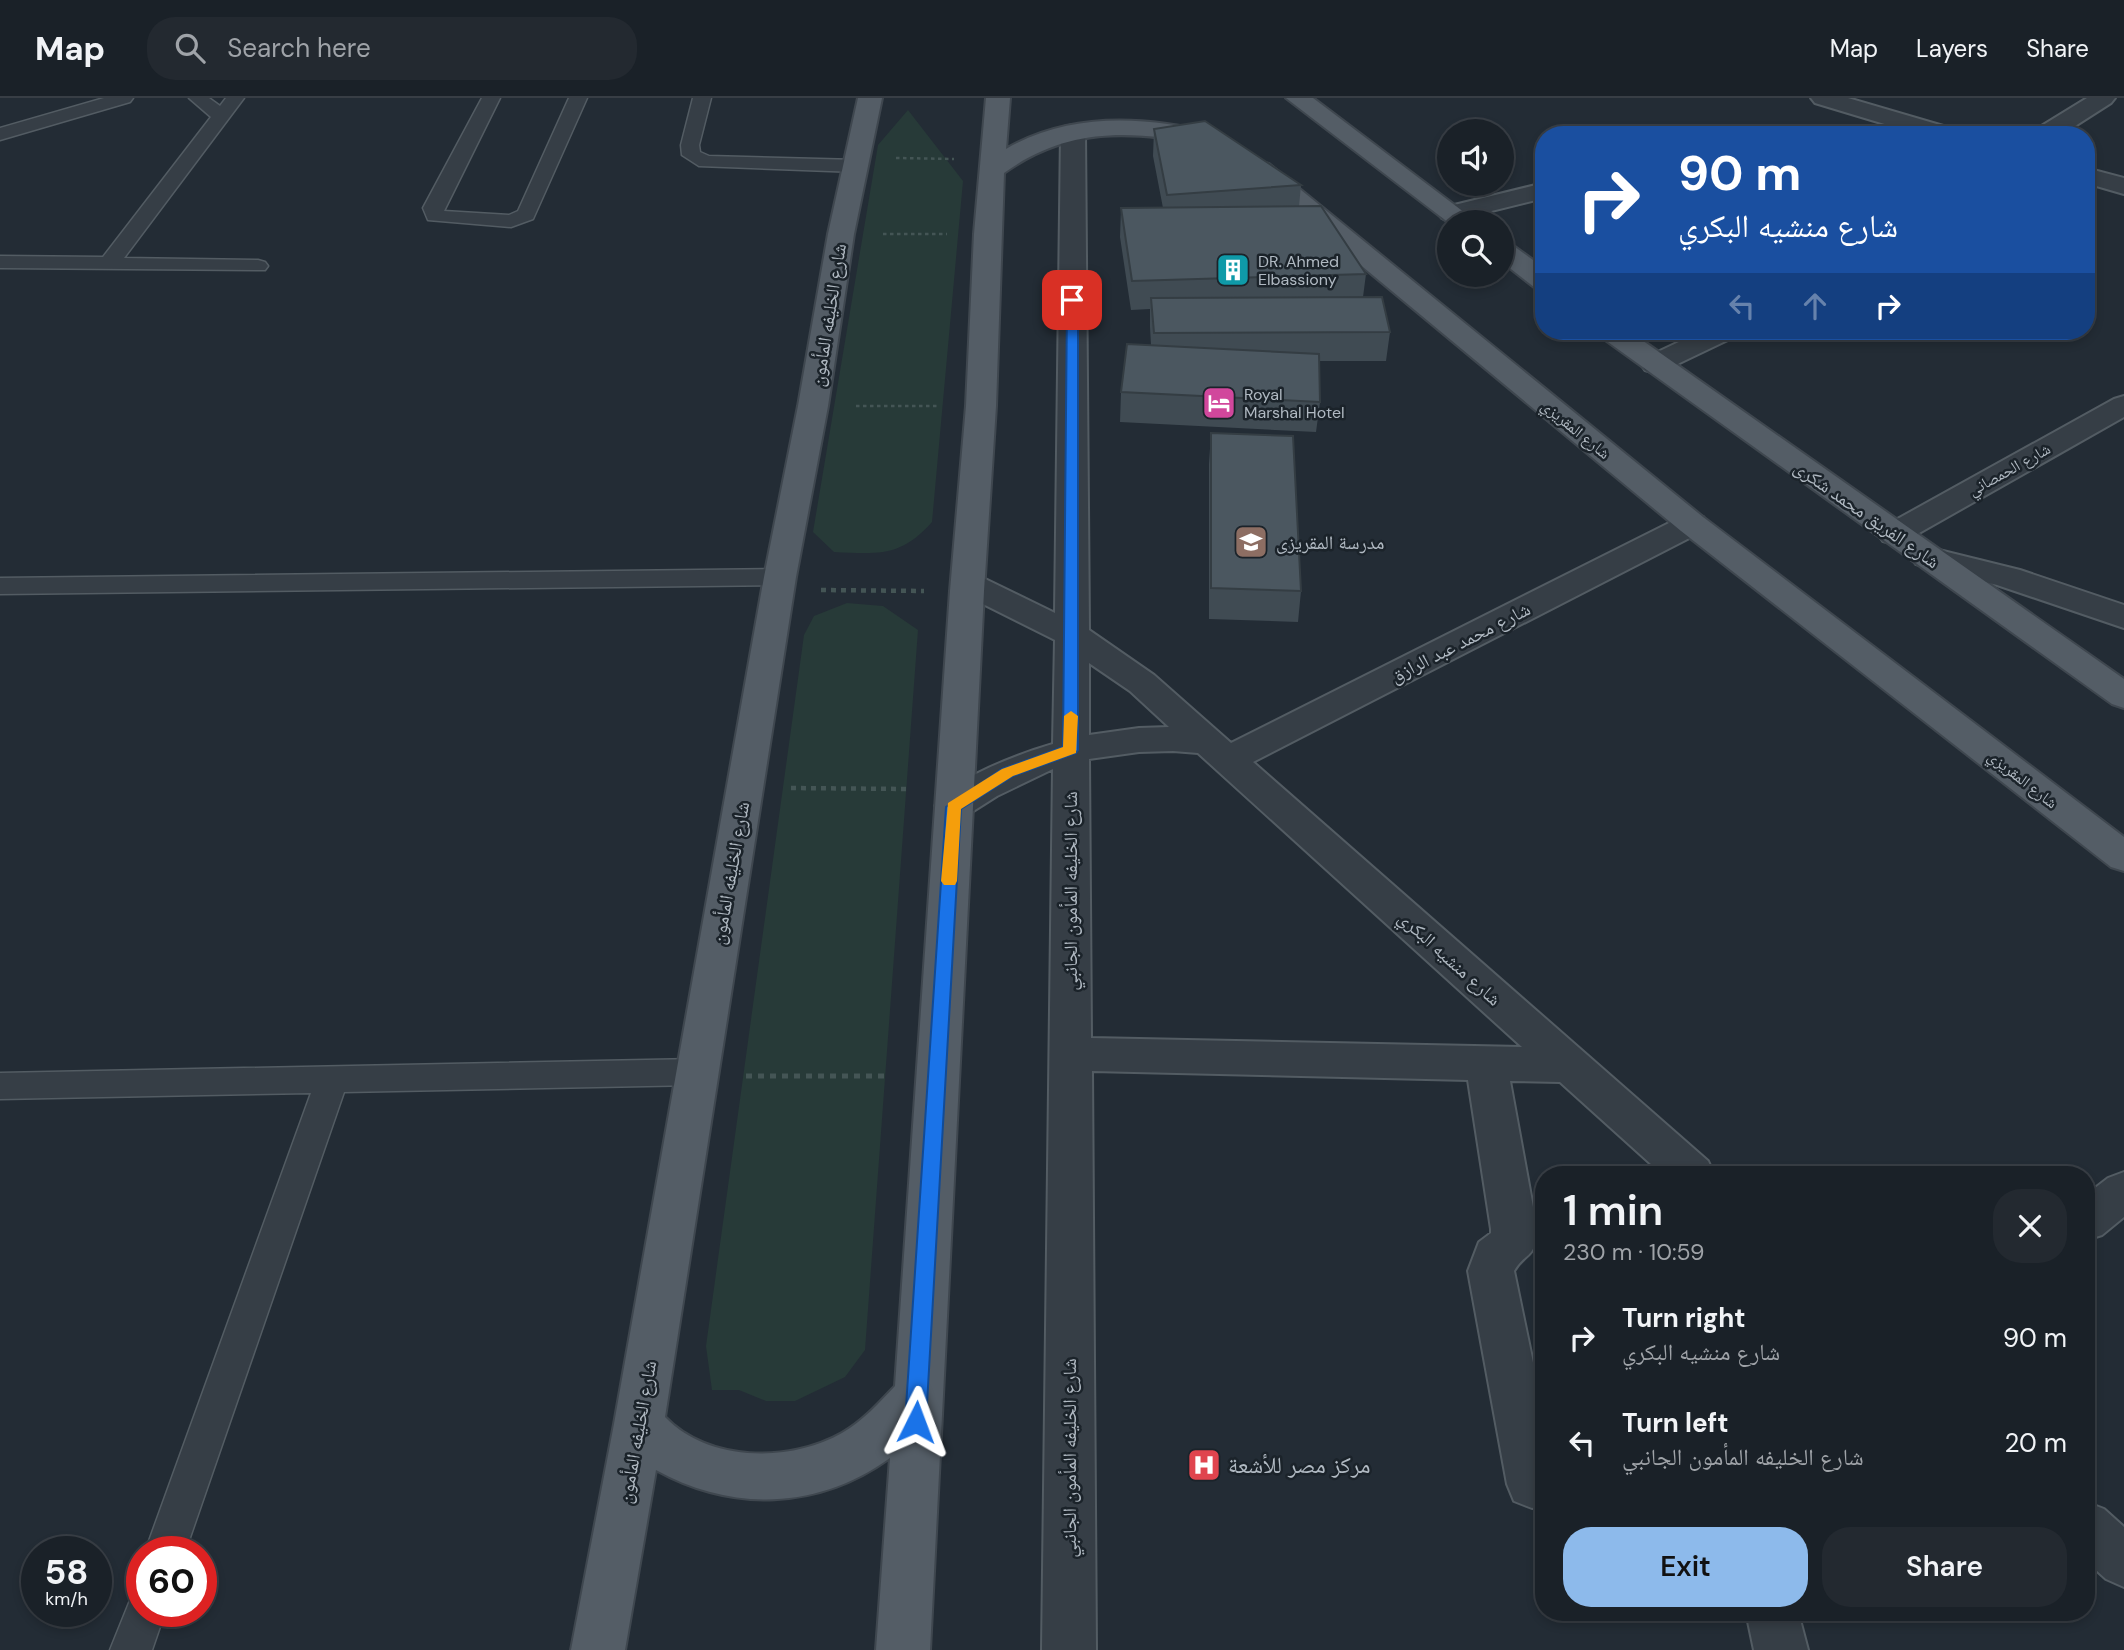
<!DOCTYPE html>
<meta charset="utf-8">
<style>
body{margin:0;font-family:"DM Sans","Noto Naskh Arabic",sans-serif;background:#232930;color:#f1f3f6;height:100vh;display:flex;flex-direction:column;font-size:26px;white-space:nowrap}
*{box-sizing:border-box;margin:0}
p{font-size:23px;color:#9fa3a8}
.icon{flex:none;width:38px;height:38px;fill:none;stroke:currentColor;stroke-width:2;stroke-linecap:round;stroke-linejoin:round}
.map{position:relative;flex:1;overflow:hidden}
.sheet{position:absolute;left:1535px;top:1068px;width:560px;height:455px;display:flex;flex-direction:column;background:#1a2128;border-radius:28px;box-shadow:0 4px 10px #0003,0 0 0 2px #383e45}
.sheet>*{flex:none}
.hud{position:absolute;left:1535px;top:28px;width:560px;height:214px;border-radius:28px;box-shadow:0 4px 10px #0003,0 0 0 2px #383e45;background:#1a4fa0;color:#fff;overflow:hidden}
.fabs{position:absolute;left:1437px;top:21px;display:grid;gap:14px}
.fabs a{display:grid;place-items:center;width:77px;height:77px;border-radius:50%;background:#1a2128;box-shadow:0 4px 10px #0003,0 0 0 2px #383e45;font-size:35px}
.speed{position:absolute;left:21px;top:1438px;display:flex;gap:14px;font-size:35px;font-weight:700;text-align:center}
.speed>*{display:grid;place-content:center;width:91px;height:91px;border-radius:50%;background:#1a2128;box-shadow:0 4px 10px #0003,0 0 0 2px #383e45;line-height:1}
.speed small{font-size:18px;font-weight:400}
.speed .limit{border:10px solid #d22;background:#fff;color:#111}
.pin{position:absolute;display:grid;place-items:center;width:60px;height:60px;color:#fff;margin:-30px;border-radius:14px;box-shadow:0 4px 10px #0006}
.me{position:absolute;width:77px;margin:-38px;rotate:3deg;stroke-linejoin:round;filter:drop-shadow(0 0 5px #0008)}
.turn{display:flex;align-items:center;gap:24px;height:147px;padding:0 28px;font-size:32px}
.turn .icon{width:91px;height:91px;stroke-width:2.5}
.turn b{display:block;font-size:49px;line-height:60px}
.lanes{display:flex;align-items:center;height:66px;padding:0 28px;background:#0003;justify-content:center;gap:35px;direction:ltr}
.lanes .off{opacity:.35}
.round{display:grid;place-items:center;flex:none;width:74px;height:74px;border-radius:28px;background:#232930}
.head{display:flex;align-items:center;justify-content:space-between;height:119px;padding:0 28px}
h1{font-size:42px;font-weight:600;line-height:52px}
.primary-button{display:flex;gap:14px;margin-top:auto;padding:14px 28px}
.primary-button a{flex:1;height:80px;border-radius:28px;background:#8dbaeb;color:#111;font-size:28px;font-weight:600;line-height:80px;text-align:center}
.primary-button a+a{background:#232930;color:#f1f3f6}
ul{padding:0;list-style:none}
li{display:flex;align-items:center;gap:21px;height:105px;padding:0 28px}
li div{flex:1}
li b{display:block;font-size:26px}
li em{font-style:normal}
header{display:flex;align-items:center;gap:42px;box-sizing:border-box;height:98px;padding:0 35px;background:#1a2128;border-bottom:2px solid #383e45}
header strong{font-size:33px}
nav{display:flex;gap:38px;margin-inline-start:auto;font-size:24px}
.search{width:490px;height:63px;background:#232930;display:flex;align-items:center;gap:18px;box-sizing:border-box;padding:0 24px;border-radius:28px;color:#9fa3a8;font-size:26px}
.map>svg:first-child{display:block}
</style>
<header>
<strong>Map</strong>
<div class="search"><svg class="icon" aria-label="search" viewBox="0 0 24 24"><circle cx="10" cy="10" r="6"/><path d="M15 15l6 6"/></svg>Search here</div>
<nav><a>Map</a><a>Layers</a><a>Share</a></nav>
</header>
<div class="map">
<svg width="2124" height="1552" viewBox="0 0 2124 1552">
<rect width="100%" height="100%" fill="#232c35"/>
<path fill="#273a38" d="M908 12 963 83 932 424C901 459 879 456 834 454L813 434 878 47Z
M847 505 883 508 918 532 865 1252 845 1279 795 1303H766L739 1292H712L706 1248 804 537 814 518Z"/>
<g fill="none" stroke-linecap="round" stroke-linejoin="round">
<defs>
<path id="service" d="M104 0H133L130 4 0 42V30Z
M189 0H209L220 8 226 0H244L124 160 258 162 265 164 268 168 265 172 0 170V158L103 159 211 19Z
M482 0H500L444 113 509 117 518 113 569 0H587L533 121 511 129 428 122 423 110Z
M693 0H711L699 47 700 54 709 58 857 62 867 68 857 74 699 68 682 57 681 47Z
M780 471 789 473 793 479 789 485 780 487 0 496V480Z
M697 961 709 965 713 974 709 983 697 987 344 994 185 1454H145L311 995 0 1001V975Z
M142 1495V1514H165L152 1552H110L131 1500Z"/>
<path id="minor" d="M1811 0H1848L1957 32 1960 37H1921L1815 5Z
M2087 0H2115L2111 5 2061 37H2032L2035 32Z
M1073 27 1082 29 1085 34 1089 532 1154 577 1231 645 1681 419 1692 416 1703 419 1708 426 1703 433 1253 664 1708 1063 1714 1076H1662L1560 984 1510 983 1537 1131C1535 1162 1526 1153 1514 1173L1544 1318V1406L1532 1410 1514 1403 1507 1386 1468 1173 1479 1144 1491 1135V1131L1468 982 1092 973 1096 1552H1042L1053 671 997 698 967 717 954 721 941 717 935 708C952 680 1022 655 1053 646L1055 542 955 492 951 485 955 478 967 475 979 478 1055 515 1061 34 1064 29ZM1089 565 1130 593 1169 629 1139 630 1089 637ZM1173 653 1198 655 1522 949 1091 940 1089 661 1139 654Z
M2086 70 2124 80V96L2086 85Z
M1544 85V100L1451 123 1442 120 1438 115 1442 110Z
M1702 233H1738L1734 239 1665 272 1655 275 1645 272 1641 266 1645 260Z
M2124 298V319L1905 443 1894 446 1883 443 1878 436 1883 429 2114 301Z
M1927 449 2020 472 2124 507V530L1997 487 1916 466 1911 459 1916 452Z
M2124 1074V1119L2102 1137 2086 1142V1097L2108 1080Z
M2086 1404 2104 1411 2124 1429V1489L2106 1481 2086 1463Z
M1746 1514H1798L1808 1552H1754Z"/>
<path id="primary" d="M858 0H882L854 136 828 308 796 479 665 1319C708 1364 789 1365 842 1335 863 1323 879 1305 895 1288L950 493 966 308 974 136 986 0H1010L1006 51C1069 14 1145 18 1214 35L1217 40 1214 45 1205 47C1131 32 1068 29 1004 75L996 308 984 493 930 1552H876L890 1360C818 1412 732 1414 656 1372L625 1552H571L614 1326 764 479 798 308 828 136Z
M1286 0H1313L1477 124 1449 125Z
M1260 64 1269 66 1703 419 2124 739V773L2111 769 1681 433 1251 76 1248 71 1251 66Z
M1502 144 1511 146 1544 170V191L1534 189 1502 164Z
M1597 233H1629L2124 581V610L2112 606 1601 239Z"/>
</defs>
<use href="#service" stroke="#535c63" stroke-width="3"/>
<use href="#minor" stroke="#535c63" stroke-width="4"/>
<use href="#primary" stroke="#3f474f" stroke-width="4"/>
<path stroke="#455" stroke-width="2.5" stroke-dasharray="3.5 3.5" stroke-linecap="butt" d="M896 60 954 61
M883 136H947
M856 308H938"/>
<path stroke="#455" stroke-width="4.5" stroke-dasharray="5 5" stroke-linecap="butt" d="M821 492 924 493
M791 690 908 691"/>
<path stroke="#455" stroke-width="5" stroke-dasharray="6 6" stroke-linecap="butt" d="M746 978H887"/>
<use href="#service" fill="#363e46" fill-rule="evenodd"/>
<use href="#minor" fill="#363e46" fill-rule="evenodd"/>
<use href="#primary" fill="#545d66" fill-rule="evenodd"/>
</g>
<path fill="#404b53" d="M1154 31 1301 87 1299 108 1366 176 1363 199 1390 234 1386 263H1320V304L1316 334 1120 324 1121 294 1151 247 1150 229V211L1131 212 1120 139 1121 110H1163L1153 58Z
M1211 335 1301 493 1298 524 1209 521V366Z"/>
<path fill="#4b5760" stroke="#343d43" stroke-width="2" d="M1205 23 1301 87 1167 97 1154 31Z
M1321 108 1366 176 1132 183 1121 110Z
M1382 199 1390 234 1154 235 1151 200Z
M1127 246 1319 256 1320 304 1121 294Z
M1211 335 1293 338 1301 493 1211 490Z"/>
<path fill="#1a73e8" stroke="#114b97" stroke-width="2" d="M1072 198 1078 202V652L1076 655 1013 678 961 711 926 1324 923 1331 916 1333 908 1331 905 1324 946 709 1002 671 1063 649 1067 202Z"/>
<path fill="#f59e0b" d="M1071 613 1078 618 1076 655 1013 678 961 711 957 783 955 787H944L941 783 948 705 1002 671 1063 649 1064 618Z"/>
<defs>
<symbol id="building-square" viewBox="-11 -11 22 22"><rect x="-9" y="-9" width="18" height="18" rx="4" fill="#0f9aa8" stroke="#1b232a"/><path d="M-4-6H4V6H1V3H-1V6H-4ZM-2.5-4.3h1.7v1.8h-1.7ZM.8-4.3h1.7v1.8H.8ZM-2.5-1h1.7V.8h-1.7ZM.8-1h1.7V.8H.8Z" fill="#fff"/></symbol>
<symbol id="hotel-square" viewBox="-11 -11 22 22"><rect x="-9" y="-9" width="18" height="18" rx="4" fill="#d1479c" stroke="#1b232a"/><path d="M-6-4.5h1.5V1H6V5H4.5V3h-9V5H-6ZM-4 0a1.8 1.8 0 1 1 3.6 0ZM.5 0V-2.5h3Q6-2.5 6 0Z" fill="#fff"/></symbol>
<symbol id="school-square" viewBox="-11 -11 22 22"><rect x="-9" y="-9" width="18" height="18" rx="4" fill="#8d6e63" stroke="#1b232a"/><path d="M0-5L7-2L0 1L-7-2ZM-4 1L0 2.5L4 1V4Q0 6-4 4Z" fill="#fff"/></symbol>
<symbol id="hospital-square" viewBox="-11 -11 22 22"><rect x="-9" y="-9" width="18" height="18" rx="4" fill="#e0444e" stroke="#1b232a"/><path d="M-5-5h3v3.5h4V-5h3V5h-3V1.5h-4V5h-3Z" fill="#fff"/></symbol>
</defs>
<g fill-rule="evenodd">
<use href="#building-square" x="1214" y="153" width="38" height="38"/>
<use href="#hotel-square" x="1200" y="286" width="38" height="38"/>
<use href="#school-square" x="1232" y="425" width="38" height="38"/>
<use href="#hospital-square" x="1185" y="1348" width="38" height="38"/>
</g>
<g text-anchor="middle" stroke-width="5" stroke-linejoin="round" paint-order="stroke">
<g font-size="16" fill="#b0b9c2" stroke="#1b232a" text-anchor="start">
<text x="1258" y="169">DR. Ahmed<tspan x="1258" dy="18">Elbassiony</tspan></text>
<text x="1244" y="302">Royal<tspan x="1244" dy="18">Marshal Hotel</tspan></text>
</g>
<g font-size="16" fill="#b0b9c2" stroke="#1b232a">
<text transform="translate(1576 331) rotate(39)" y="6">شارع المقريزي</text>
<text transform="translate(2009 371) rotate(-29)" y="6">شارع الحمصاني</text>
<text transform="translate(2023 681) rotate(38)" y="6">شارع المقريزي</text>
</g>
<g font-size="19" fill="#b0b9c2" stroke="#1b232a">
<text transform="translate(828 217) rotate(-81)" y="7">شارع الخليفه المأمون</text>
<text transform="translate(1867 416) rotate(35)" y="7">شارع الفريق محمد شكرى</text>
<text transform="translate(1460 544) rotate(-27)" y="7">شارع محمد عبد الرازق</text>
<text transform="translate(730 775) rotate(-80)" y="7">شارع الخليفه المأمون</text>
<text transform="translate(1070 793) rotate(-90)" y="7">شارع الخليفه المأمون الجانبي</text>
<text transform="translate(1450 860) rotate(42)" y="7">شارع منشيه البكري</text>
<text transform="translate(637 1334) rotate(-80)" y="7">شارع الخليفه المأمون</text>
<text transform="translate(1069 1360) rotate(-90)" y="7">شارع الخليفه المأمون الجانبي</text>
</g>
<g font-size="19" fill="#b0b9c2" stroke="#1b232a" text-anchor="start">
<text x="1276" y="451">مدرسة المقريزى</text>
</g>
<g font-size="23" fill="#b0b9c2" stroke="#1b232a" text-anchor="start">
<text x="1228" y="1375">مركز مصر للأشعة</text>
</g>
</g>
</svg>
<div class="fabs">
<a><svg class="icon" aria-label="sound" viewBox="0 0 24 24"><path d="M4 9h4l5-4v14l-5-4H4zM17 9q2 3 0 6"/></svg></a>
<a><svg class="icon" aria-label="search" viewBox="0 0 24 24"><circle cx="10" cy="10" r="6"/><path d="M15 15l6 6"/></svg></a>
</div>
<div class="speed"><div>58<small>km/h</small></div><div class="limit">60</div></div>
<div class="pin" style="left:1072px;top:202px;background:#d93025"><svg class="icon" aria-label="arrive" viewBox="0 0 24 24"><path d="M6 21V4h12l-3 4 3 4H6"/></svg></div>
<svg class="me" style="left:916px;top:1324px" viewBox="-20 -20 40 40"><path d="M0-17L14 15 0 8-14 15z" fill="#1a73e8" stroke="#fff" stroke-width="4"/></svg>
<div class="hud">
<div class="turn"><svg class="icon" aria-label="right" viewBox="0 0 24 24"><path d="M7 20v-9h11M14 6l5 5-5 5"/></svg><div><b>90 m</b>شارع منشيه البكري</div></div>
<div class="lanes"><svg class="icon off" aria-label="left" viewBox="0 0 24 24"><path d="M17 20v-9H6M10 6l-5 5 5 5"/></svg><svg class="icon off" aria-label="ahead" viewBox="0 0 24 24"><path d="M12 20V5M6 11l6-6 6 6"/></svg><svg class="icon" aria-label="right" viewBox="0 0 24 24"><path d="M7 20v-9h11M14 6l5 5-5 5"/></svg></div>
</div>
<section class="sheet">
<div class="head"><div><h1>1 min</h1><p>230 m · 10:59</p></div><a class="round"><svg class="icon" aria-label="close" viewBox="0 0 24 24"><path d="M6 6l12 12M18 6L6 18"/></svg></a></div>
<ul>
<li><svg class="icon" aria-label="right" viewBox="0 0 24 24"><path d="M7 20v-9h11M14 6l5 5-5 5"/></svg><div><b>Turn right</b><p>شارع منشيه البكري</p></div><em>90 m</em></li>
<li><svg class="icon" aria-label="left" viewBox="0 0 24 24"><path d="M17 20v-9H6M10 6l-5 5 5 5"/></svg><div><b>Turn left</b><p>شارع الخليفه المأمون الجانبي</p></div><em>20 m</em></li>
</ul>
<div class="primary-button"><a>Exit</a><a>Share</a></div>
</section>
</div>
